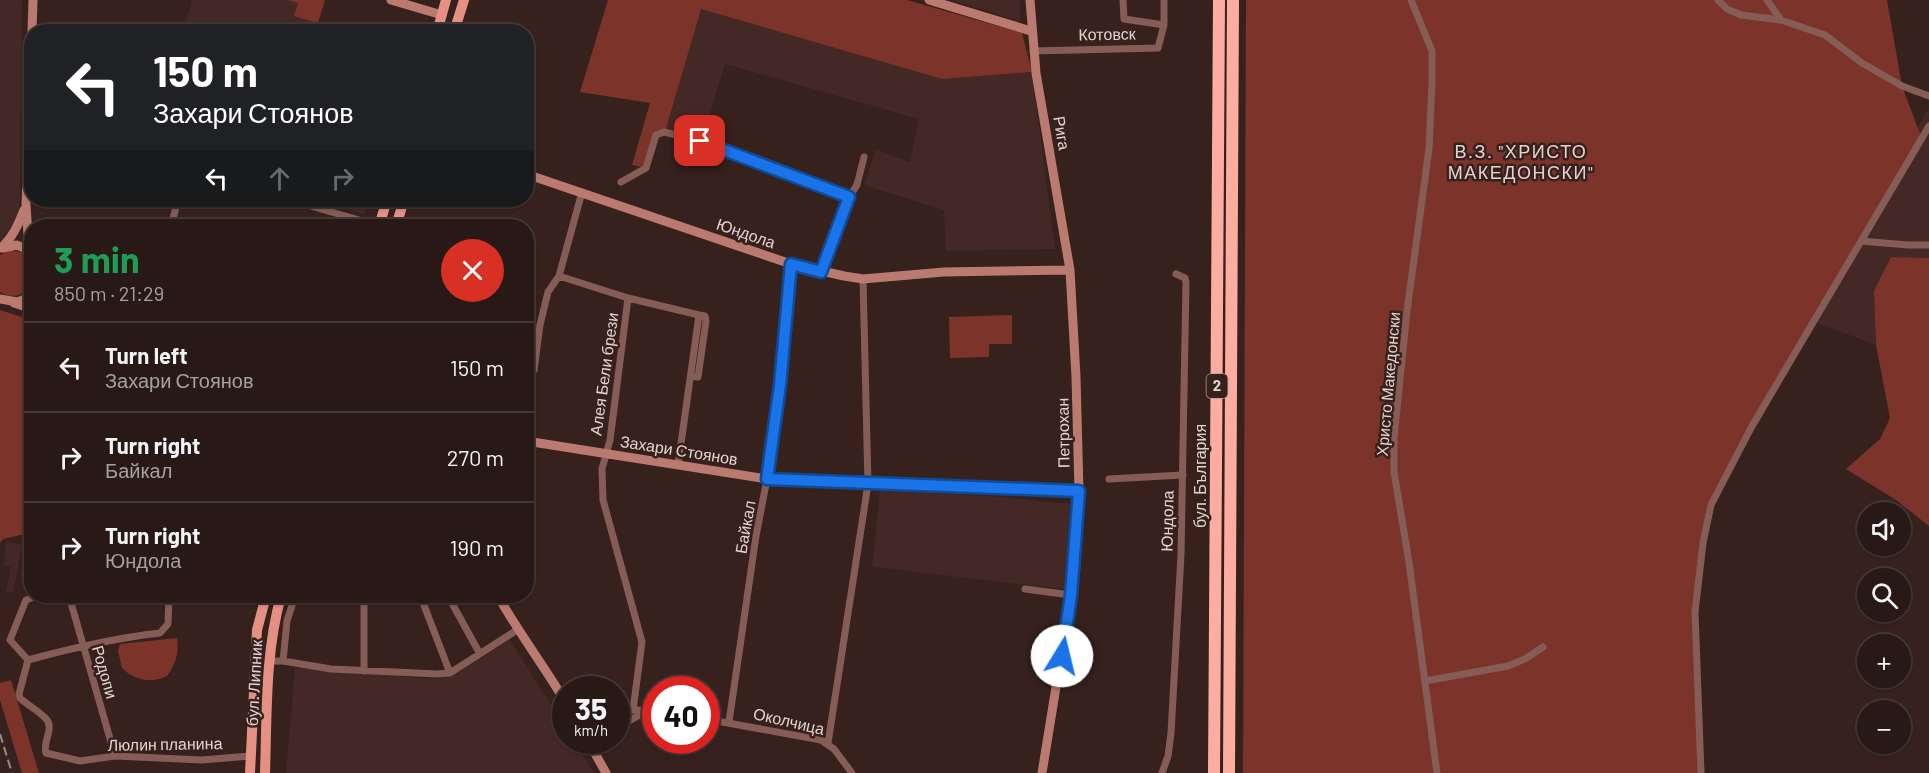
<!DOCTYPE html>
<meta charset="utf-8">
<style>
body{margin:0;font-family:Barlow,sans-serif;background:#30221f;color:#f1f3f6;height:100vh;display:flex;flex-direction:column;font-size:22px;white-space:nowrap}
*{box-sizing:border-box;margin:0}
p{font-size:20px;color:#a5a0a1}
.icon{flex:none;width:33px;height:33px;fill:none;stroke:currentColor;stroke-width:2;stroke-linecap:round;stroke-linejoin:round}
.map{position:relative;flex:1;overflow:hidden}
.drawer{position:absolute;left:24px;top:219px;width:510px;height:384px;display:flex;flex-direction:column;background:#281916;border-radius:24px;box-shadow:0 2px 4px #0004,0 0 0 2px #443835}
.drawer>*{flex:none}
.top-card{position:absolute;left:24px;top:24px;width:510px;height:183px;border-radius:24px;box-shadow:0 2px 4px #0004,0 0 0 2px #443835;background:#202124;color:#fff;overflow:hidden}
.buttons{position:absolute;left:1857px;top:502px;display:grid;gap:12px}
.buttons a{display:grid;place-items:center;width:54px;height:54px;border-radius:50%;background:#281916;box-shadow:0 2px 4px #0004,0 0 0 2px #443835;font-size:30px}
.speed{position:absolute;left:552px;top:676px;display:flex;gap:12px;font-size:30px;font-weight:700;text-align:center}
.speed>*{display:grid;place-content:center;width:78px;height:78px;border-radius:50%;background:#281916;box-shadow:0 2px 4px #0004,0 0 0 2px #443835;line-height:1}
.speed small{font-size:15px;font-weight:400}
.speed .limit{border:9px solid #d22;background:#fff;color:#111}
.pin{position:absolute;display:grid;place-items:center;width:51px;height:51px;color:#fff;margin:-26px;border-radius:12px;box-shadow:0 3px 9px #0006}
.me{position:absolute;width:66px;margin:-33px;rotate:9deg;stroke-linejoin:round;filter:drop-shadow(0 0 4px #0008)}
.turn{display:flex;align-items:center;gap:21px;height:126px;padding:0 30px;font-size:27px}
.turn .icon{width:78px;height:78px;stroke-width:2.5}
.turn b{display:block;font-size:42px;line-height:51px}
.lanes{display:flex;align-items:center;height:57px;padding:0 30px;background:#0003;justify-content:center;gap:30px;direction:ltr}
.lanes .off{opacity:.35}
.round{display:grid;place-items:center;flex:none;width:63px;height:63px;border-radius:32px;background:#30221f}
.headline{display:flex;align-items:center;justify-content:space-between;height:102px;padding:0 30px}
h1{font-size:36px;font-weight:700;line-height:45px;color:#1e9e55}
ul{padding:0;list-style:none}
li{display:flex;align-items:center;gap:18px;height:90px;padding:0 30px;border-top:2px solid #443835}
li div{flex:1}
li b{display:block;font-size:22px}
li em{font-style:normal}
.map>svg:first-child{display:block}
</style>
<div class="map">
<svg width="1929" height="773" viewBox="0 0 1929 773">
<rect width="100%" height="100%" fill="#36211d"/>
<path fill="#442825" d="M0 0H22L20 200 18 212 12 225 0 241Z
M192 0H325L315 31 183 32Z
M951 0H1020V21Z
M701 9 942 79 1032 72 1055 249 946 251 944 210 864 185 876 150 910 162 919 119 725 64 701 143 665 132 686 52Z
M1929 109V258L1891 257 1874 291 1876 345 1799 316Z
M315 200H369L364 214Z
M880 491 990 496 1070 504 1064 589 872 567Z
M6 542 22 545 13 593 6 592 11 566 4 565Z
M510 640 565 727 566 741H574L594 773H286L295 668 434 679 453 676Z"/>
<path fill="#7c332a" d="M288 0H325L318 23 294 16 298 3Z
M608 0H907L1022 33 1032 72 942 79 701 9 665 132 656 135 646 168 632 165 650 103 580 92Z
M1246 0H1887L1902 86 1922 139 1711 505 1695 612 1701 773H1243Z
M8 251C18 250 26 253 31 261V286C23 296 12 299 0 292V255Z
M1891 257 1929 258V526L1896 500 1846 469 1880 439 1890 418 1876 345 1874 291Z
M0 310 31 320V542L29 533 3 539 0 543Z
M1012 315V344H989V357L950 358 949 317Z
M177 638C179 654 176 663 167 676 150 684 134 680 122 668L118 651 120 644Z
M11 680 39 773H22L0 700V683Z"/>
<g fill="none" stroke-linecap="round" stroke-linejoin="round">
<path stroke="#865d56" stroke-width="7" d="M1123 0 1124 19 1164 25
M1411 0 1432 51V83L1429 149 1407 311 1394 438V472L1409 562 1437 773
M1718 0 1727 9 1741 15 1781 20 1825 35 1862 63 1902 86 1929 96
M1767 0 1781 20
M1033 51 1158 48 1164 25V0
M621 182 646 168 656 135 664 132 700 141 849 197
M290 200 380 226
M171 226 178 200
M1861 241 1908 245H1929
M821 272 849 197 857 185 864 157
M559 276 628 298 610 440 602 469 603 500 642 642 633 710
M628 298 699 315 678 465
M534 370 540 325 548 292 559 276 582 192
M691 376 698 377 706 321 705 316 699 315
M526 423 532 381
M1109 479 1183 475
M1025 589 1071 595
M37 596 26 600 10 640 28 660 19 694 20 698C28 706 40 711 47 720 54 729 42 743 46 753L80 761 115 756 202 760 250 756
M69 596 115 756
M448 596 480 654
M422 600 450 673
M28 660C72 648 115 638 160 633L168 624 169 596
M269 661H283L331 669 437 674 450 673 517 630
M283 661 287 621 295 596
M364 671V605L370 596C390 599 412 605 430 596
M1425 681 1508 666 1525 659 1543 647
M616 717 633 710H656
M706 719 821 740 834 749 852 773
M729 722 756 536 767 479 779 385 791 264
M616 728 647 711
M828 743 868 484 863 279
M1162 773 1168 756 1171 733 1181 555 1186 282 1185 278 1176 274
M1701 773 1695 612 1703 543 1711 505 1752 426 1929 126"/>
<path stroke="#bb7a70" stroke-width="9" d="M391 0 442 15
M929 0 1031 31
M1030 0 1036 73 1070 270 1076 377 1079 491 1071 595 1042 773
M32 32 33 0
M32 37 26 205 28 235 32 246
M526 174 791 264 844 276 863 279 944 272 1070 270
M1 248C13 237 18 225 24 210
M3 248 17 245 32 252
M0 299 18 302 32 296
M14 303 32 309
M526 441 767 479 1079 491
M498 596C519 633 544 666 566 703
M588 741 606 773"/>
<path stroke="#e49184" stroke-width="10" d="M437 32 446 0
M454 32 464 0
M379 226 387 200
M396 226 404 200
M250 773 257 630 266 596
M265 773C267 713 265 653 281 596"/>
<path stroke="#fdada0" stroke-width="12" d="M1214 773 1219 0
M1229 773 1233 0"/>
<path stroke="#9b8986" stroke-width="2" stroke-dasharray="9 4.5" stroke-linecap="butt" d="M0 734 12 773"/>
</g>
<g fill="none" stroke-linecap="round" stroke-linejoin="round">
<defs>
<path id="route" d="M700 141 849 197 821 272 791 264 780 385 767 479 1079 491 1071 595 1062 656"/>
</defs>
<use href="#route" stroke="#114b97" stroke-width="15"/>
<use href="#route" stroke="#1a73e8" stroke-width="10"/>
</g>
<g text-anchor="middle" stroke-width="5" stroke-linejoin="round" paint-order="stroke">
<rect fill="#36211d" stroke="#af9e9b" stroke-width="1.5" x="1206.5" y="374" width="21" height="24" rx="4.5"/>
<g font-size="15" font-weight="bold" fill="#e3d3d1">
<text x="1217" y="391">2</text>
</g>
<g font-size="16" fill="#e3d3d1" stroke="#36211d">
<text transform="translate(1107 34) rotate(-1)" y="6">Котовск</text>
<text transform="translate(1062 133) rotate(80)" y="6">Рига</text>
<text transform="translate(746 233) rotate(19)" y="6">Юндола</text>
<text transform="translate(604 374) rotate(-82)" y="6">Алея Бели брези</text>
<text transform="translate(1388 384) rotate(-85)" y="6">Христо Македонски</text>
<text transform="translate(1063 433) rotate(-91)" y="6">Петрохан</text>
<text transform="translate(679 450) rotate(9)" y="6">Захари Стоянов</text>
<text transform="translate(1200 476) rotate(-90)" y="6">бул. България</text>
<text transform="translate(1167 521) rotate(-89)" y="6">Юндола</text>
<text transform="translate(745 527) rotate(-80)" y="6">Байкал</text>
<text transform="translate(105 672) rotate(74)" y="6">Родопи</text>
<text transform="translate(254 683) rotate(-87)" y="6">бул. Липник</text>
<text transform="translate(789 721) rotate(13)" y="6">Околчица</text>
<text transform="translate(165 744) rotate(-1)" y="6">Люлин планина</text>
</g>
<g font-size="18" letter-spacing="1.5" fill="#e3d3d1" stroke="#36211d">
<text x="1521" y="158">В.З. "ХРИСТО<tspan x="1521" dy="21">МАКЕДОНСКИ"</tspan></text>
</g>
</g>
</svg>
<div class="buttons">
<a><svg class="icon" aria-label="sound" viewBox="0 0 24 24"><path d="M4 9h4l5-4v14l-5-4H4zM17 9q2 3 0 6"/></svg></a>
<a><svg class="icon" aria-label="search" viewBox="0 0 24 24"><circle cx="10" cy="10" r="6"/><path d="M15 15l6 6"/></svg></a>
<a>+</a>
<a>−</a>
</div>
<div class="speed"><div>35<small>km/h</small></div><div class="limit">40</div></div>
<div class="pin" style="left:700px;top:141px;background:#d93025"><svg class="icon" aria-label="arrive" viewBox="0 0 24 24"><path d="M6 21V4h12l-3 4 3 4H6"/></svg></div>
<svg class="me" style="left:1062px;top:656px" viewBox="-20 -20 40 40"><circle r="19" fill="#fff"/><path d="M0-13L10 11 0 6-10 11z" fill="#1a73e8"/></svg>
<div class="top-card">
<div class="turn"><svg class="icon" aria-label="left" viewBox="0 0 24 24"><path d="M17 20v-9H6M10 6l-5 5 5 5"/></svg><div><b>150 m</b>Захари Стоянов</div></div>
<div class="lanes"><svg class="icon" aria-label="left" viewBox="0 0 24 24"><path d="M17 20v-9H6M10 6l-5 5 5 5"/></svg><svg class="icon off" aria-label="ahead" viewBox="0 0 24 24"><path d="M12 20V5M6 11l6-6 6 6"/></svg><svg class="icon off" aria-label="right" viewBox="0 0 24 24"><path d="M7 20v-9h11M14 6l5 5-5 5"/></svg></div>
</div>
<section class="drawer">
<div class="headline"><div><h1>3 min</h1><p>850 m · 21:29</p></div><a class="round" style="background:#d93025;color:#fff"><svg class="icon" aria-label="close" viewBox="0 0 24 24"><path d="M6 6l12 12M18 6L6 18"/></svg></a></div>
<ul>
<li><svg class="icon" aria-label="left" viewBox="0 0 24 24"><path d="M17 20v-9H6M10 6l-5 5 5 5"/></svg><div><b>Turn left</b><p>Захари Стоянов</p></div><em>150 m</em></li>
<li><svg class="icon" aria-label="right" viewBox="0 0 24 24"><path d="M7 20v-9h11M14 6l5 5-5 5"/></svg><div><b>Turn right</b><p>Байкал</p></div><em>270 m</em></li>
<li><svg class="icon" aria-label="right" viewBox="0 0 24 24"><path d="M7 20v-9h11M14 6l5 5-5 5"/></svg><div><b>Turn right</b><p>Юндола</p></div><em>190 m</em></li>
</ul>
</section>
</div>
